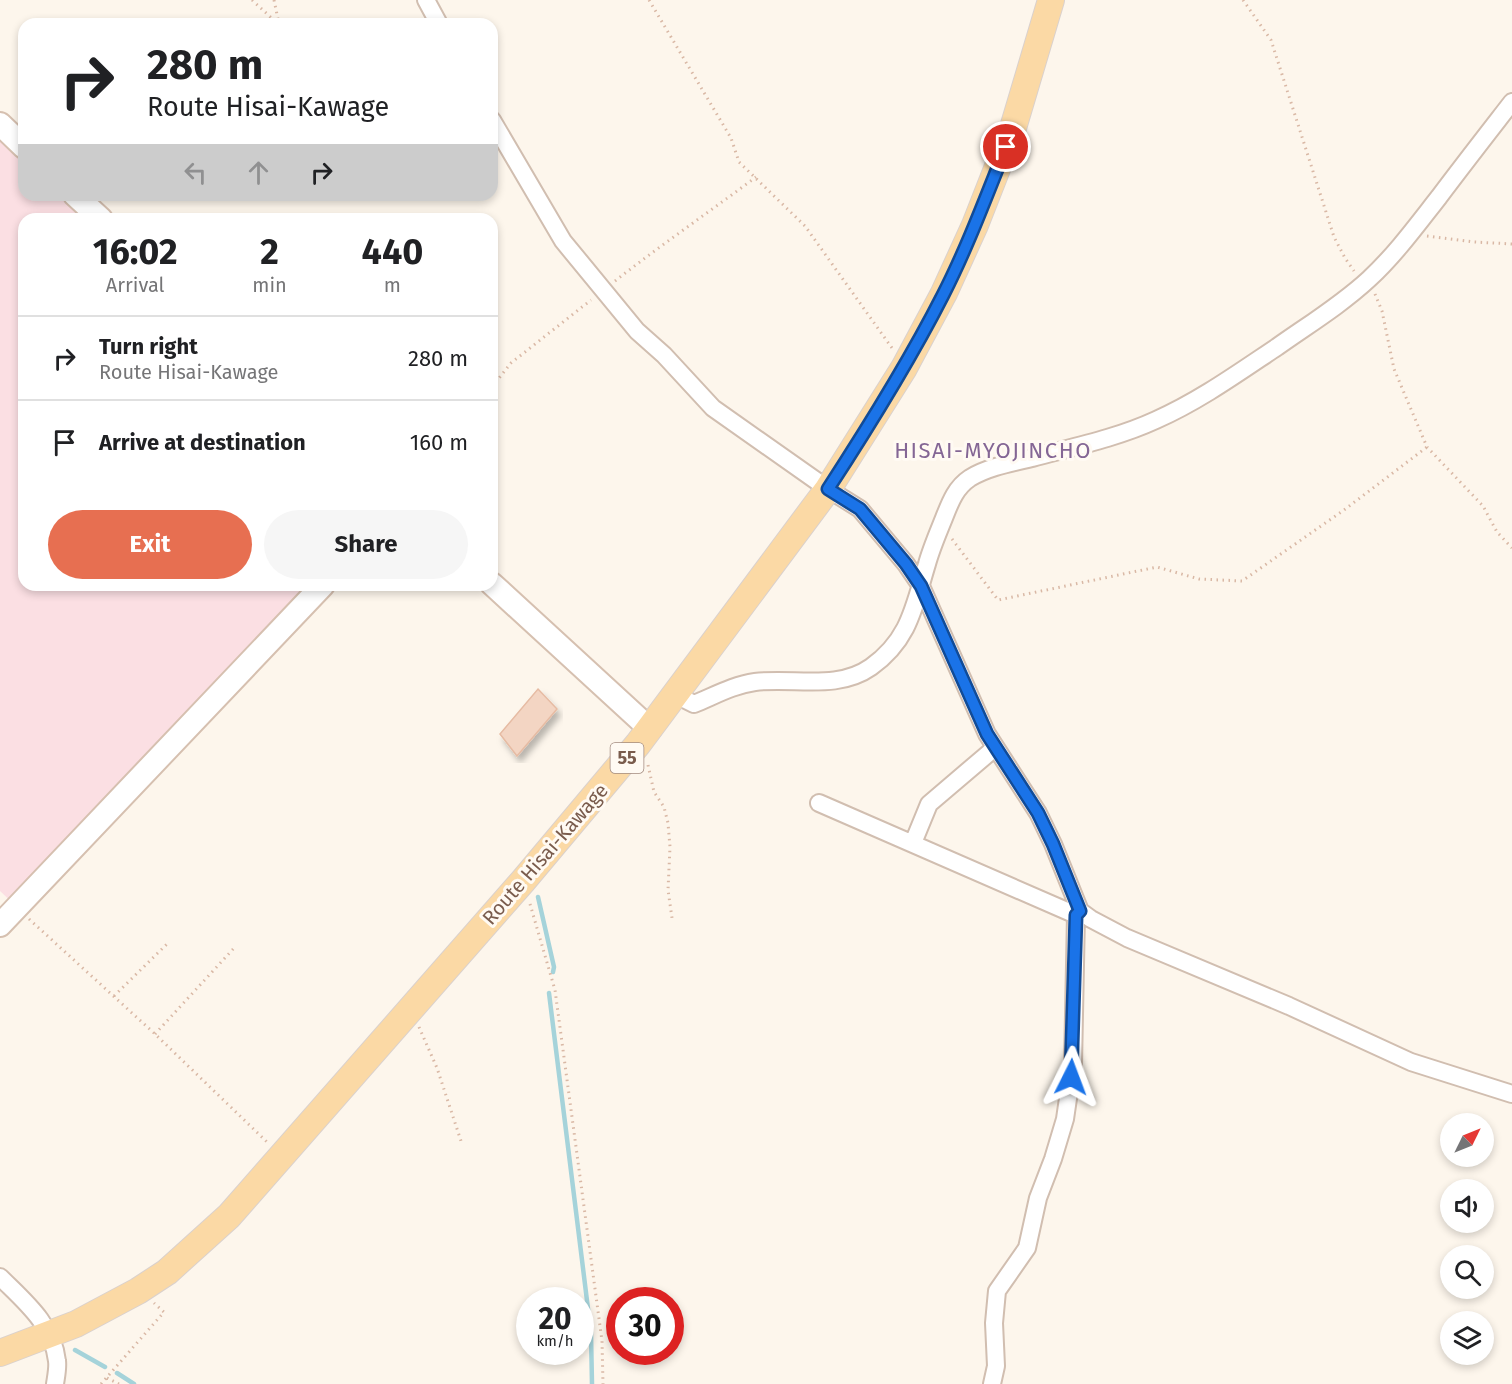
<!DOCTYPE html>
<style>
body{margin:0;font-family:"Fira Sans",sans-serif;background:#f6f6f6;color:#202124;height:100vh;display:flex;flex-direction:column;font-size:22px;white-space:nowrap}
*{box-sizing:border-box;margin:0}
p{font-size:20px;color:#757577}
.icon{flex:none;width:33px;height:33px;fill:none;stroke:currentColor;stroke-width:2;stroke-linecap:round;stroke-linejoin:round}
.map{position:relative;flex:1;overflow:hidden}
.drawer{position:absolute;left:18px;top:213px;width:480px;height:378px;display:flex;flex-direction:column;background:#fff;border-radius:18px;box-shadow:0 3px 9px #0003}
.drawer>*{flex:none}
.top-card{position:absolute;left:18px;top:18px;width:480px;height:183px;border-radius:18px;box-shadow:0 3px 9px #0003;background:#fff;color:#202124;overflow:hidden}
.needle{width:39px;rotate:47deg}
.tools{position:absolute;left:1440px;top:1113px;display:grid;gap:12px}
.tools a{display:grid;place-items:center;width:54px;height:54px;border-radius:50%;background:#fff;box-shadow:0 3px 9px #0003;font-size:30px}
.speed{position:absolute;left:516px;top:1287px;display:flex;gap:12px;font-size:30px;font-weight:700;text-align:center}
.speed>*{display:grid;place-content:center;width:78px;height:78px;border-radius:50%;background:#fff;box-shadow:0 3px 9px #0003;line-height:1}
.speed small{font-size:15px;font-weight:400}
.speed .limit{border:9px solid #d22;background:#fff;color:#111}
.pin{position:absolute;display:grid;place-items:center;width:51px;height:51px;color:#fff;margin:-26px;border:3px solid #fff;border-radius:50%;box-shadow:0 2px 6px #0007}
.me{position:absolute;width:66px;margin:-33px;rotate:3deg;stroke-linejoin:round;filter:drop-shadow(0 0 4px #0008)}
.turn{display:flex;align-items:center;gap:21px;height:126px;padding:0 30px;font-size:27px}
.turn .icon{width:78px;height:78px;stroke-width:2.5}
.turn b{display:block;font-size:42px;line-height:51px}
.lanes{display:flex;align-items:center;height:57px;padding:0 30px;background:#0003;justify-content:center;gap:30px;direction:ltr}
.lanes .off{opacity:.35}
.eta{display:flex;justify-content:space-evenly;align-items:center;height:102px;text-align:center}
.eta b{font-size:36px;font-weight:700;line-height:42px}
.cta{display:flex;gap:12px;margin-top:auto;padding:12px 30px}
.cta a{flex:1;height:69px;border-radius:36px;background:#e76f51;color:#fff;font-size:24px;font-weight:700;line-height:69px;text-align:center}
.cta a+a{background:#f6f6f6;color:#202124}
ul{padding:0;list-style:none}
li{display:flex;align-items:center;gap:18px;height:84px;padding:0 30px;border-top:2px solid #e0e0e0}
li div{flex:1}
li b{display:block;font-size:22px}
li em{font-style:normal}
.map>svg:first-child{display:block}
</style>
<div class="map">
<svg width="1512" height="1384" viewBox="0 0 1512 1384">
<defs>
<filter id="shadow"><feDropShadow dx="3.5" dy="6" stdDeviation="3" flood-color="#0004"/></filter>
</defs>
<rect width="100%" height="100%" fill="#fdf6ec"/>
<path fill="#fbdfe3" d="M0 124 24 147V195H75L101 219H24V585H323L17 907 0 891Z"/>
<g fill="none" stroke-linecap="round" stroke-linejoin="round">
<path stroke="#a5d3da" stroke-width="4.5" d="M538 897 554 967 553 972
M549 993 591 1333 592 1384
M75 1350 105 1367
M117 1373 134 1384"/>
</g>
<path fill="#f3d5c3" stroke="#e6bba3" stroke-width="1.5" filter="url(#shadow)" d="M538 689 557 709 517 756 500 734Z"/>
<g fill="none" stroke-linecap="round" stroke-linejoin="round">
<defs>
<path id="street" d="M426 0 439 24
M492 120 563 241 637 331 664 355 713 408 828 489 860 509 906 564 921 586 987 734 1038 813 1053 844 1080 911 1091 919 1127 938 1289 1006 1411 1062 1512 1094
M676 695 694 704C714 696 733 685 755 682 794 677 837 691 871 667 910 639 914 606 927 564 931 549 938 533 944 518 950 503 955 488 970 478 988 467 1011 463 1032 458 1073 447 1117 438 1156 420 1199 401 1238 373 1277 347 1308 325 1341 305 1369 279 1395 255 1417 225 1439 197 1463 165 1488 133 1512 102
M819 803 1076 915 1080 911
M913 843 929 804 990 752 994 746
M0 1277C24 1301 53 1324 57 1361 58 1368 56 1377 55 1384
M992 1384 996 1366 994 1323 997 1291 1027 1248 1038 1198 1053 1159 1065 1119 1073 1064 1076 915"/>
<path id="secondary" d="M0 124 24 147
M75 195 101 219
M492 584 650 729
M0 925 323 585"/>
<path id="primary" d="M0 1353 76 1324 138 1291 167 1272 229 1216 523 881 638 744 828 489 904 368 944 293 975 225 1013 128 1051 0"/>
</defs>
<use href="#street" stroke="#d1beb0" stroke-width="20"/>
<use href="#secondary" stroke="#d6c0b0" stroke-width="26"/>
<use href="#primary" stroke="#dad1cd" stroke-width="28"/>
<path stroke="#d9b8a5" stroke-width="3" stroke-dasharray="1.5 4.5" stroke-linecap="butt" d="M252 0 278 24
M274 0 279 24
M649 0 731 138 739 162 805 226 892 348
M1243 0 1271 40 1334 237 1345 258 1354 271
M1427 236 1474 242 1512 244
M615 281C661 245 709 212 756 177
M1375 294 1382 311 1394 369 1427 447 1483 506 1497 532 1512 548
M492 387 511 363 591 300
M952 539 998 600 1157 567 1199 579 1242 581 1344 510 1427 447
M648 765 654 792 664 807 668 823 670 847 668 890 672 918
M530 904 555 990 602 1341 603 1384
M29 919 155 1034 267 1142
M114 996 168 943
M419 1027 437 1068 461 1141
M155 1034 235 947
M107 1378 119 1384
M101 1384 164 1312 154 1303"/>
<use href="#street" stroke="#fff" stroke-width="16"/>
<use href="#secondary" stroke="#fff" stroke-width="22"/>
<use href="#primary" stroke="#fbd9a5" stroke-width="26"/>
</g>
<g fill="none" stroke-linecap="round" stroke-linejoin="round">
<defs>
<path id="route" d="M1006 147C986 197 967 248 943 295 909 362 869 426 828 489L860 509 906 564 921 586 987 734 1038 813 1053 844 1080 911 1076 915 1071 1077"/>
</defs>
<use href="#route" stroke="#114b97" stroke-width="15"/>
<use href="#route" stroke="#1a73e8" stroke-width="10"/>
</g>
<g text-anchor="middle" stroke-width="6" stroke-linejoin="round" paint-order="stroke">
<rect fill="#fffaf3" stroke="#a28b7f" stroke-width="1.5" x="610.5" y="743" width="33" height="30" rx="4.5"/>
<g font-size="18" font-weight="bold" fill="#7a5c4d">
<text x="627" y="764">55</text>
</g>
<g font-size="20" fill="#7a5c4d" stroke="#fffaf3">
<text transform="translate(545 854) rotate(-49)" y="7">Route Hisai-Kawage</text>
</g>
<g font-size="22" letter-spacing="1.5" fill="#846695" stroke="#fffaf3">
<text x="993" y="458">HISAI-MYOJINCHO</text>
</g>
</g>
</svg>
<div class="tools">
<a><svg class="needle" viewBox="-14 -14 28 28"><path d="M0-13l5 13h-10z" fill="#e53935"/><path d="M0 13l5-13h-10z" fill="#757577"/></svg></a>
<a><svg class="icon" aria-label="sound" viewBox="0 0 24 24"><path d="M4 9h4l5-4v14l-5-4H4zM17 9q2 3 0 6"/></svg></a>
<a><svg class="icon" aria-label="search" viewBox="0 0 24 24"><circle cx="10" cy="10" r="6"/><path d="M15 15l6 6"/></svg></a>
<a><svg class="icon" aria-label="layers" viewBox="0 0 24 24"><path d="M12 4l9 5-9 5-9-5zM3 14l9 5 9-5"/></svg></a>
</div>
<div class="speed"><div>20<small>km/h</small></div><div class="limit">30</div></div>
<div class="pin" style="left:1006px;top:147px;background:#d93025"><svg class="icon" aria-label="arrive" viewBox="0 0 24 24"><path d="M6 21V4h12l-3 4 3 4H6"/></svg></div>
<svg class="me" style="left:1071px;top:1077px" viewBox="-20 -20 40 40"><path d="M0-17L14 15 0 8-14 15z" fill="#1a73e8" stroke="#fff" stroke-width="4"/></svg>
<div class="top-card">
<div class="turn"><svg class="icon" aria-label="right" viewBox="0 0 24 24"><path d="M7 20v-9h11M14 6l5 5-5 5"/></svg><div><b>280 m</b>Route Hisai-Kawage</div></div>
<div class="lanes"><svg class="icon off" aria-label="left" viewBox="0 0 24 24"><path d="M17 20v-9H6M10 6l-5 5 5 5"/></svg><svg class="icon off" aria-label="ahead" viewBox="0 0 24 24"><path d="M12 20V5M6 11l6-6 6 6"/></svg><svg class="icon" aria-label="right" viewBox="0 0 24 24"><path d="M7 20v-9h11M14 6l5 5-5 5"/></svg></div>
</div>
<section class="drawer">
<div class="eta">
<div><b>16:02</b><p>Arrival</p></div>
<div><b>2</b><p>min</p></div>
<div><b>440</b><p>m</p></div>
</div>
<ul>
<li><svg class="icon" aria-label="right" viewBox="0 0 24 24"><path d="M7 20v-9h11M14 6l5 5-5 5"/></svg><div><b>Turn right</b><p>Route Hisai-Kawage</p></div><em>280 m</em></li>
<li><svg class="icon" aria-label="arrive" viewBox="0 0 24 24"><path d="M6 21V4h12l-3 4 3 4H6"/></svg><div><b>Arrive at destination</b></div><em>160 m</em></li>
</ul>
<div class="cta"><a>Exit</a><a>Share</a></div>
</section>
</div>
